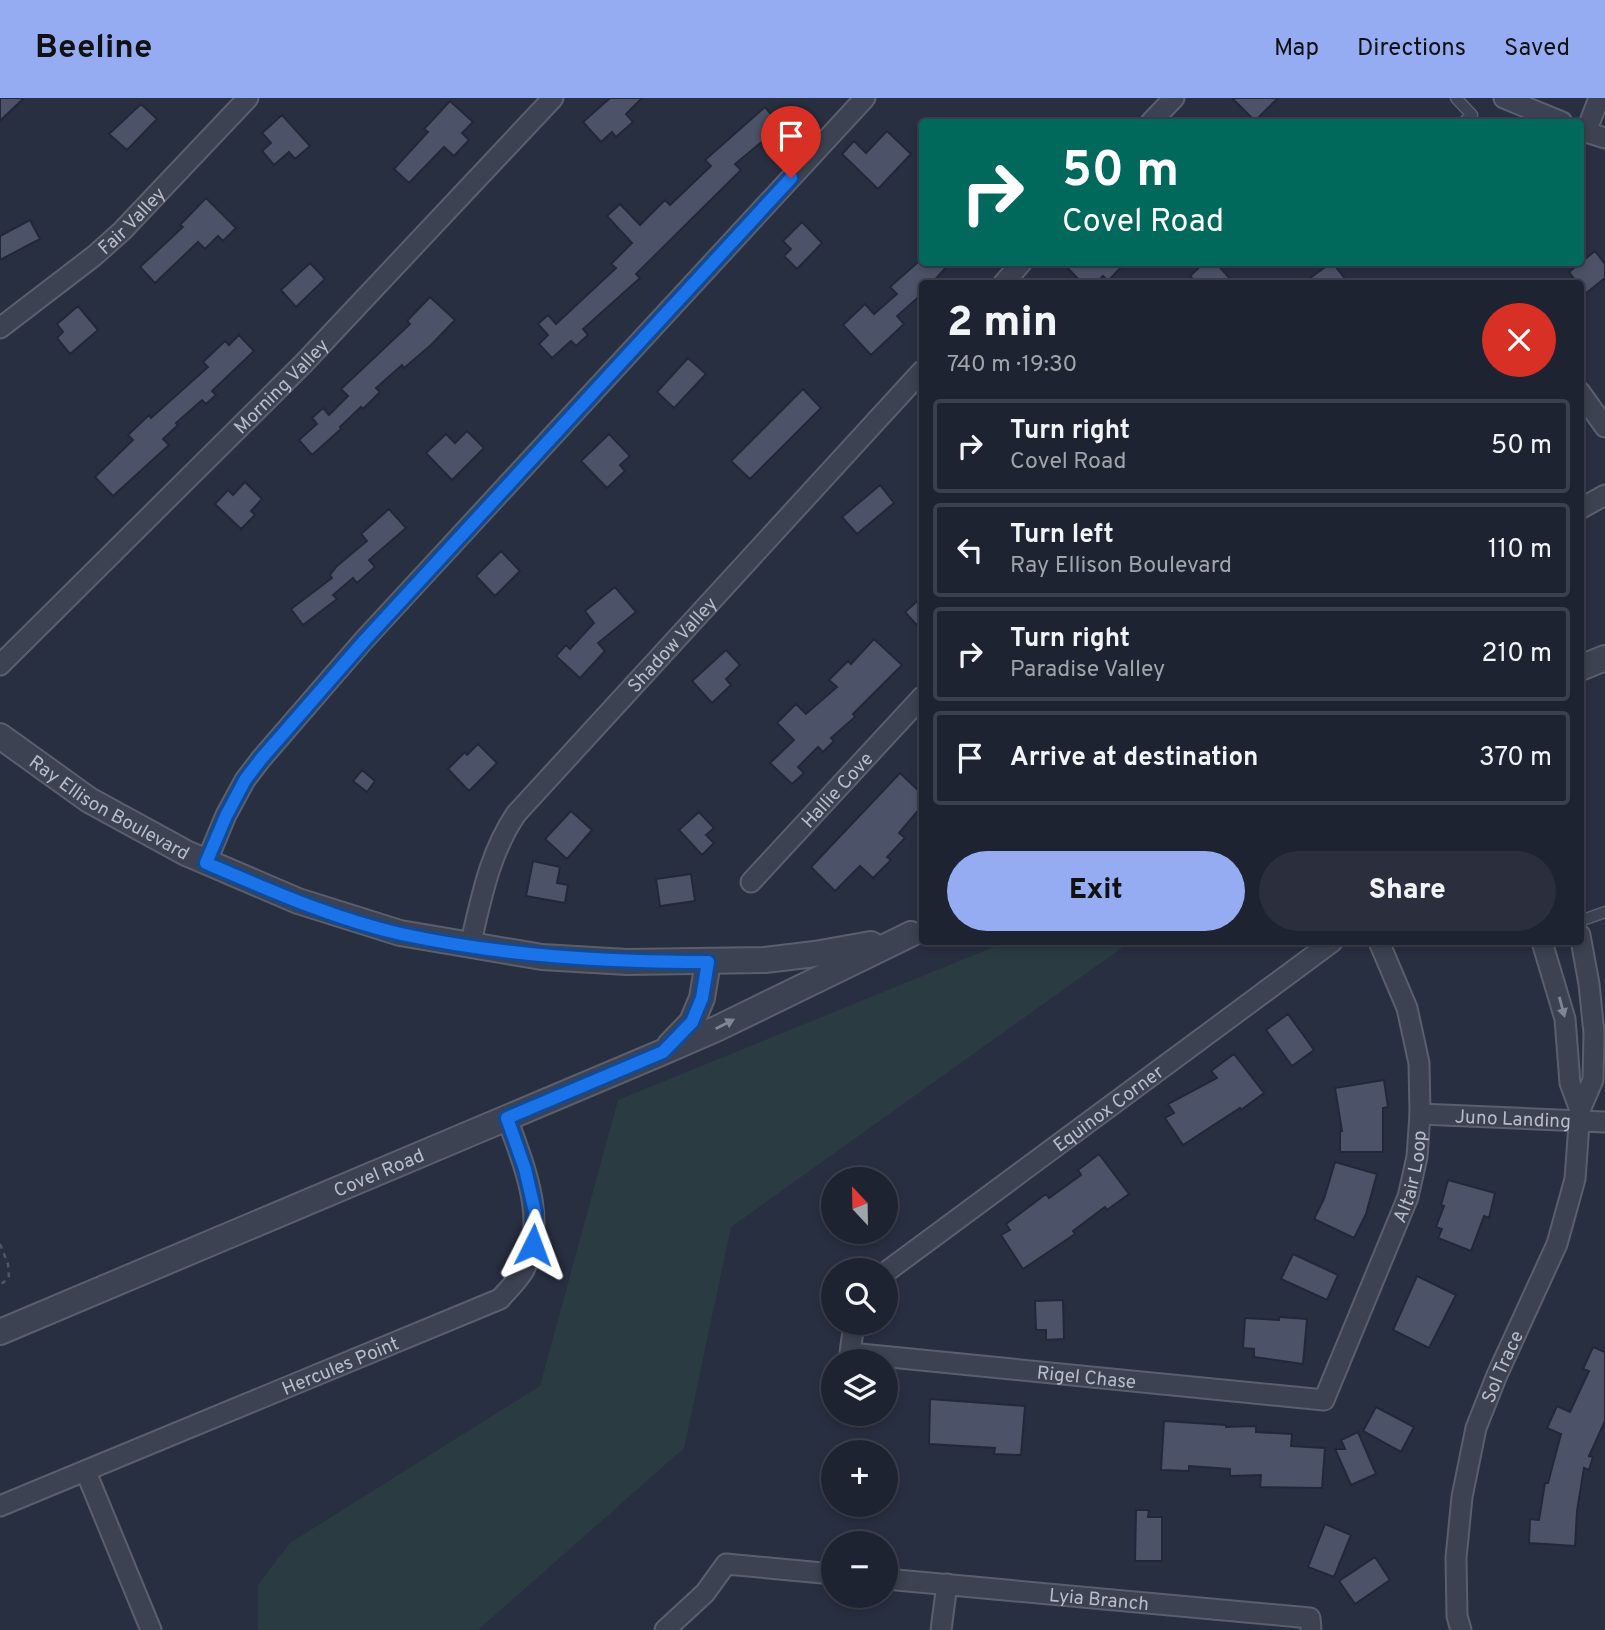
<!DOCTYPE html>
<meta charset="utf-8">
<style>
body{margin:0;font-family:Overpass,sans-serif;background:#2b2f3d;color:#f1f3f6;height:100vh;display:flex;flex-direction:column;font-size:26px;white-space:nowrap}
*{box-sizing:border-box;margin:0}
p{font-size:23px;color:#a1a4ab}
.icon{flex:none;width:38px;height:38px;fill:none;stroke:currentColor;stroke-width:2;stroke-linecap:round;stroke-linejoin:round}
.map{position:relative;flex:1;overflow:hidden}
.sheet{position:absolute;left:919px;top:182px;width:665px;height:665px;display:flex;flex-direction:column;background:#1e2331;border-radius:7px;box-shadow:0 4px 10px #0003,0 0 0 2px #3c404d}
.sheet>*{flex:none}
.banner{position:absolute;left:919px;top:21px;width:665px;height:147px;border-radius:7px;box-shadow:0 4px 10px #0003,0 0 0 2px #3c404d;background:#00695c;color:#fff;overflow:hidden}
.needle{width:46px;rotate:338deg}
.tools{position:absolute;left:821px;top:1069px;display:grid;gap:14px}
.tools a{display:grid;place-items:center;width:77px;height:77px;border-radius:50%;background:#1e2331;box-shadow:0 4px 10px #0003,0 0 0 2px #3c404d;font-size:35px}
.pin{position:absolute;display:grid;place-items:center;width:60px;height:60px;color:#fff;margin:-72px -30px;border-radius:50% 50% 50% 0;rotate:-45deg;box-shadow:0 0 7px #0007}
.pin .icon{rotate:45deg}
.me{position:absolute;width:77px;margin:-38px;rotate:3deg;stroke-linejoin:round;filter:drop-shadow(0 0 5px #0008)}
.turn{display:flex;align-items:center;gap:24px;height:147px;padding:0 28px;font-size:32px}
.turn .icon{width:91px;height:91px;stroke-width:2.5}
.turn b{display:block;font-size:49px;line-height:60px}
.round{display:grid;place-items:center;flex:none;width:74px;height:74px;border-radius:37px;background:#2b2f3d}
.overview{display:flex;align-items:center;justify-content:space-between;height:119px;padding:0 28px}
h1{font-size:42px;font-weight:800;line-height:52px}
.button{display:flex;gap:14px;margin-top:auto;padding:14px 28px}
.button a{flex:1;height:80px;border-radius:42px;background:#95acf3;color:#111;font-size:28px;font-weight:800;line-height:80px;text-align:center}
.button a+a{background:#2b2f3d;color:#f1f3f6}
ul{padding:0;list-style:none}
li{display:flex;align-items:center;gap:21px;height:94px;margin:0 14px 10px;padding:0 14px;border:4px solid #3c404d;border-radius:7px}
li div{flex:1}
li b{display:block;font-size:26px}
li em{font-style:normal}
header{display:flex;align-items:center;gap:42px;box-sizing:border-box;height:98px;padding:0 35px;background:#95acf3;color:#111}
header strong{font-size:33px}
nav{display:flex;gap:38px;margin-inline-start:auto;font-size:24px}
.map>svg:first-child{display:block}
</style>
<header>
<strong>Beeline</strong>
<nav><a>Map</a><a>Directions</a><a>Saved</a></nav>
</header>
<div class="map">
<svg width="1605" height="1532" viewBox="0 0 1605 1532">
<rect width="100%" height="100%" fill="#282f41"/>
<path fill="#2a3c42" d="M1006 844H1130L731 1129 684 1350 478 1532H258V1487L290 1445 540 1288 618 1002Z"/>
<path fill="#4c5368" stroke="#232838" stroke-width="2" d="M0 0H24L0 23Z
M610 0H642L626 16 633 24 616 39 612 34 601 44 583 24Z
M1232 0H1278L1255 23Z
M450 3 473 24 462 35 469 42 454 58 444 49 409 85 394 71 428 34 424 31Z
M141 6 157 21 127 52 109 36Z
M765 9 781 28 735 66 741 72 636 176 640 180 583 231 588 237 576 248 571 243 552 260 539 246 548 237 538 226 548 217 556 226 616 170 611 166 632 145 607 118 620 106 640 127 665 102 670 107 711 68 705 62Z
M282 17 310 48 295 61 289 54 274 67 262 53 271 45 262 35Z
M887 33 911 56 878 91 842 56 854 43 866 55Z
M206 100 236 130 223 143 218 138 205 151 198 144 155 185 140 169 183 129 180 127Z
M30 122 40 141 0 162V138Z
M802 124 822 145 797 171 784 158 791 151 783 143Z
M1595 153 1605 166V180L1580 200V186H1578L1569 174Z
M918 164H951L931 186H922V196L897 218 904 226 871 257 843 227 865 206 874 216 897 196 890 189Z
M1062 164H1126L1108 183 1103 178 1095 186H1083Z
M1205 164H1215L1235 186H1197L1190 178Z
M1332 164 1349 186H1302Z
M310 165 325 181 296 209 281 192Z
M430 199 455 222 431 247 404 270 402 267 376 290 380 294 363 311 361 309 340 329 341 331 312 357 299 342 317 326 312 320 323 310 329 317 348 298 341 291 410 226 407 223Z
M78 208 98 232 70 256 57 240 63 234 57 226Z
M239 237 254 253 212 293 216 297 206 306 202 302 176 325 178 327 163 341 169 347 113 398 95 379 133 342 128 337 149 317 151 320 208 269 203 264 225 243 229 247Z
M688 260 706 276 674 310 657 294Z
M803 291 821 310 750 381 731 363Z
M467 333 484 350 452 382 426 355 446 336 455 345Z
M609 336 630 358 620 367 625 373 607 390 581 363Z
M245 384 262 401 251 413 255 417 241 431 215 406 228 392 233 397Z
M880 387 894 405 857 436 842 419Z
M389 411 406 430 369 462 375 469 357 485 353 480 333 497 337 501 303 527 291 511 332 480 330 477 337 468 367 443 361 436Z
M501 453 520 473 495 498 476 478Z
M615 489 636 514 598 545 605 553 580 580 556 558 566 547 570 551 594 525 585 513Z
M922 499V533L905 514Z
M874 541 902 567 853 616 855 619 831 640 834 643 823 654 818 649 798 669 804 675 792 686 770 665 794 642 777 625 796 606 806 616 837 589 829 582 848 563 851 566Z
M726 552 740 567 726 581 731 587 712 605 692 583Z
M478 646 497 665 469 693 448 671 465 654 467 657Z
M362 672 375 683 367 694 353 683Z
M900 675 922 696V708L899 735 905 740 887 759 891 762 873 780 860 768 835 793 811 769Z
M571 713 592 732 567 761 545 741Z
M699 714 714 730 706 737 714 745 702 757 679 732Z
M533 763 560 769 557 785 568 787 565 805 526 798Z
M691 776 695 803 660 808 656 781Z
M1288 916 1314 952 1292 968 1266 932Z
M1234 956 1264 995 1241 1012 1240 1010 1183 1047 1165 1020 1174 1015 1168 1006 1217 980 1211 973Z
M1384 982 1388 1009 1383 1010V1054H1340V1033H1342L1335 990Z
M1099 1056 1129 1096 1107 1112 1105 1109 1073 1133 1075 1136 1023 1171 1001 1137 1010 1132 1006 1126 1046 1096 1049 1100 1081 1077 1078 1072Z
M1335 1064 1377 1076 1366 1116 1354 1140 1314 1121 1324 1101Z
M1448 1082 1495 1095 1489 1120 1484 1118 1471 1153 1438 1140 1442 1131 1436 1129 1444 1108 1441 1107Z
M1293 1156 1338 1177 1327 1202 1281 1181Z
M1417 1178 1456 1197 1429 1250 1393 1232Z
M1063 1202 1064 1241 1046 1242V1232H1036L1035 1203Z
M1279 1219 1307 1221 1303 1266 1254 1259V1251L1243 1250 1245 1220 1279 1222Z
M1593 1249 1605 1254V1323L1589 1358 1593 1359 1589 1372 1584 1370 1577 1413 1575 1448 1529 1445 1530 1421 1539 1422 1545 1385H1548L1561 1336 1547 1330 1557 1308 1570 1314 1589 1273 1583 1271Z
M930 1301 1025 1308 1021 1357 994 1356 995 1350 929 1346Z
M1376 1309 1414 1329 1401 1354 1363 1333Z
M1164 1323 1226 1327V1329L1256 1328V1334L1292 1336 1291 1348 1325 1350 1322 1390 1260 1389 1261 1377 1230 1378V1371L1189 1368V1373L1161 1372Z
M1358 1334 1376 1376 1351 1387 1335 1351H1345L1341 1342Z
M1136 1412H1149L1148 1419H1162V1463H1135Z
M1325 1426 1351 1437 1334 1479 1308 1469Z
M1375 1459 1390 1482 1355 1506 1339 1483Z"/>
<g fill="none" stroke-linecap="round" stroke-linejoin="round">
<defs>
<path id="service" d="M1456 0 1472 17 1464 24
M1580 823 1605 814"/>
<g id="minor">
<path d="M1504 0 1562 24"/>
<path d="M1151 24 1174 0"/>
<path d="M1580 32 1605 40"/>
<path d="M1586 34 1599 0"/>
<path d="M1003 186 1022 164"/>
<path id="s1" d="M0 230 94 158 122 133 248 0"/>
<path d="M1580 294 1605 329"/>
<path d="M1580 411 1605 397"/>
<path id="s2" d="M0 567 303 266 553 0"/>
<path d="M206 765 226 717 245 682 261 661 364 542 865 0"/>
<path id="s3" d="M751 784 922 599"/>
<path d="M1542 844 1565 921 1570 985 1580 1012"/>
<path id="s4" d="M470 848C481 802 489 756 516 716L922 273"/>
<path id="s5" d="M1420 1016 1605 1024"/>
<path id="s6" d="M886 1174 1332 844"/>
<path id="s7" d="M854 1225 850 1255 1324 1302 1408 1099 1417 1059 1420 1016 1419 965 1407 910 1379 844"/>
<path d="M86 1374 151 1532"/>
<path id="s8" d="M0 1408 500 1201C508 1192 518 1182 524 1172 548 1122 524 1068 507 1020"/>
<path id="s9" d="M886 1481 1310 1520 1311 1532"/>
<path d="M665 1532 705 1495 726 1466 833 1476"/>
<path d="M941 1532 947 1486"/>
<path id="s10" d="M1461 1532 1457 1518 1456 1460 1462 1399 1476 1330 1497 1277 1557 1146 1575 1081 1580 1012 1593 982 1594 935 1589 886 1580 837"/>
</g>
<g id="tertiary">
<path d="M1580 570 1605 560"/>
<path id="s11" d="M0 638 89 702 186 755 298 803 400 835 542 859 627 864 765 862 815 856 871 846"/>
<path d="M670 947 692 924 702 900 708 864"/>
<path id="s12" d="M0 1234 663 954 716 931 911 836"/>
</g>
</defs>
<use href="#service" stroke="#5a5f6e" stroke-width="13"/>
<use href="#minor" stroke="#5a5f6e" stroke-width="23"/>
<use href="#tertiary" stroke="#5a5f6e" stroke-width="28"/>
<path stroke="#48595f" stroke-width="2.5" stroke-dasharray="5 5" stroke-linecap="butt" d="M0 1146 8 1166 9 1180 0 1187"/>
<use href="#service" stroke="#3c4251" stroke-width="10"/>
<use href="#minor" stroke="#3c4251" stroke-width="19"/>
<use href="#tertiary" stroke="#3c4251" stroke-width="24"/>
</g>
<defs><path id="oneway-solid" d="M-6-.8H1V-3.2L6.5 0L1 3.2V.8H-6Z" transform="scale(1.75)"/></defs>
<g fill="#818694">
<use href="#oneway-solid" transform="translate(1562 909) rotate(75)"/>
<use href="#oneway-solid" transform="translate(725 926) rotate(-27)"/>
</g>
<g fill="none" stroke-linecap="round" stroke-linejoin="round">
<defs>
<path id="route" d="M533 1147 535 1114 525 1071 507 1020 663 954 692 924 702 900 708 864C605 864 503 858 401 836 334 821 269 792 206 765L226 718 245 682 261 661 365 542 791 80"/>
</defs>
<use href="#route" stroke="#114b97" stroke-width="18"/>
<use href="#route" stroke="#1a73e8" stroke-width="12"/>
</g>
<g text-anchor="middle" stroke-width="5" stroke-linejoin="round" paint-order="stroke">
<g font-size="19" fill="#b9bdcb" stroke="#212636">
<text dy="7" stroke="none"><textPath href="#s1" startOffset="170">Fair Valley</textPath></text>
<text dy="7" stroke="none"><textPath href="#s2" startOffset="396">Morning Valley</textPath></text>
<text dy="7" stroke="none"><textPath href="#s4" startOffset="371">Shadow Valley</textPath></text>
<text dy="7" stroke="none"><textPath href="#s3" startOffset="126">Hallie Cove</textPath></text>
<text dy="7" stroke="none"><textPath href="#s11" startOffset="131">Ray Ellison Boulevard</textPath></text>
<text dy="7" stroke="none"><textPath href="#s6" startOffset="276">Equinox Corner</textPath></text>
<text dy="7" stroke="none"><textPath href="#s5" startOffset="93">Juno Landing</textPath></text>
<text dy="7" stroke="none"><textPath href="#s12" startOffset="411">Covel Road</textPath></text>
<text dy="7" stroke="none"><textPath href="#s7" startOffset="747">Altair Loop</textPath></text>
<text dy="7" stroke="none"><textPath href="#s8" startOffset="368">Hercules Point</textPath></text>
<text dy="7" stroke="none"><textPath href="#s10" startOffset="271">Sol Trace</textPath></text>
<text dy="7" stroke="none"><textPath href="#s7" startOffset="268">Rigel Chase</textPath></text>
<text dy="7" stroke="none"><textPath href="#s9" startOffset="214">Lyia Branch</textPath></text>
</g>
</g>
</svg>
<div class="tools">
<a><svg class="needle" viewBox="-14 -14 28 28"><path d="M0-13l5 13h-10z" fill="#e53935"/><path d="M0 13l5-13h-10z" fill="#a1a4ab"/></svg></a>
<a><svg class="icon" aria-label="search" viewBox="0 0 24 24"><circle cx="10" cy="10" r="6"/><path d="M15 15l6 6"/></svg></a>
<a><svg class="icon" aria-label="layers" viewBox="0 0 24 24"><path d="M12 4l9 5-9 5-9-5zM3 14l9 5 9-5"/></svg></a>
<a>+</a>
<a>−</a>
</div>
<div class="pin" style="left:791px;top:80px;background:#d93025"><svg class="icon" aria-label="arrive" viewBox="0 0 24 24"><path d="M6 21V4h12l-3 4 3 4H6"/></svg></div>
<svg class="me" style="left:533px;top:1147px" viewBox="-20 -20 40 40"><path d="M0-17L14 15 0 8-14 15z" fill="#1a73e8" stroke="#fff" stroke-width="4"/></svg>
<div class="banner">
<div class="turn"><svg class="icon" aria-label="right" viewBox="0 0 24 24"><path d="M7 20v-9h11M14 6l5 5-5 5"/></svg><div><b>50 m</b>Covel Road</div></div>
</div>
<section class="sheet">
<div class="overview"><div><h1>2 min</h1><p>740 m · 19:30</p></div><a class="round" style="background:#d93025;color:#fff"><svg class="icon" aria-label="close" viewBox="0 0 24 24"><path d="M6 6l12 12M18 6L6 18"/></svg></a></div>
<ul>
<li><svg class="icon" aria-label="right" viewBox="0 0 24 24"><path d="M7 20v-9h11M14 6l5 5-5 5"/></svg><div><b>Turn right</b><p>Covel Road</p></div><em>50 m</em></li>
<li><svg class="icon" aria-label="left" viewBox="0 0 24 24"><path d="M17 20v-9H6M10 6l-5 5 5 5"/></svg><div><b>Turn left</b><p>Ray Ellison Boulevard</p></div><em>110 m</em></li>
<li><svg class="icon" aria-label="right" viewBox="0 0 24 24"><path d="M7 20v-9h11M14 6l5 5-5 5"/></svg><div><b>Turn right</b><p>Paradise Valley</p></div><em>210 m</em></li>
<li><svg class="icon" aria-label="arrive" viewBox="0 0 24 24"><path d="M6 21V4h12l-3 4 3 4H6"/></svg><div><b>Arrive at destination</b></div><em>370 m</em></li>
</ul>
<div class="button"><a>Exit</a><a>Share</a></div>
</section>
</div>
